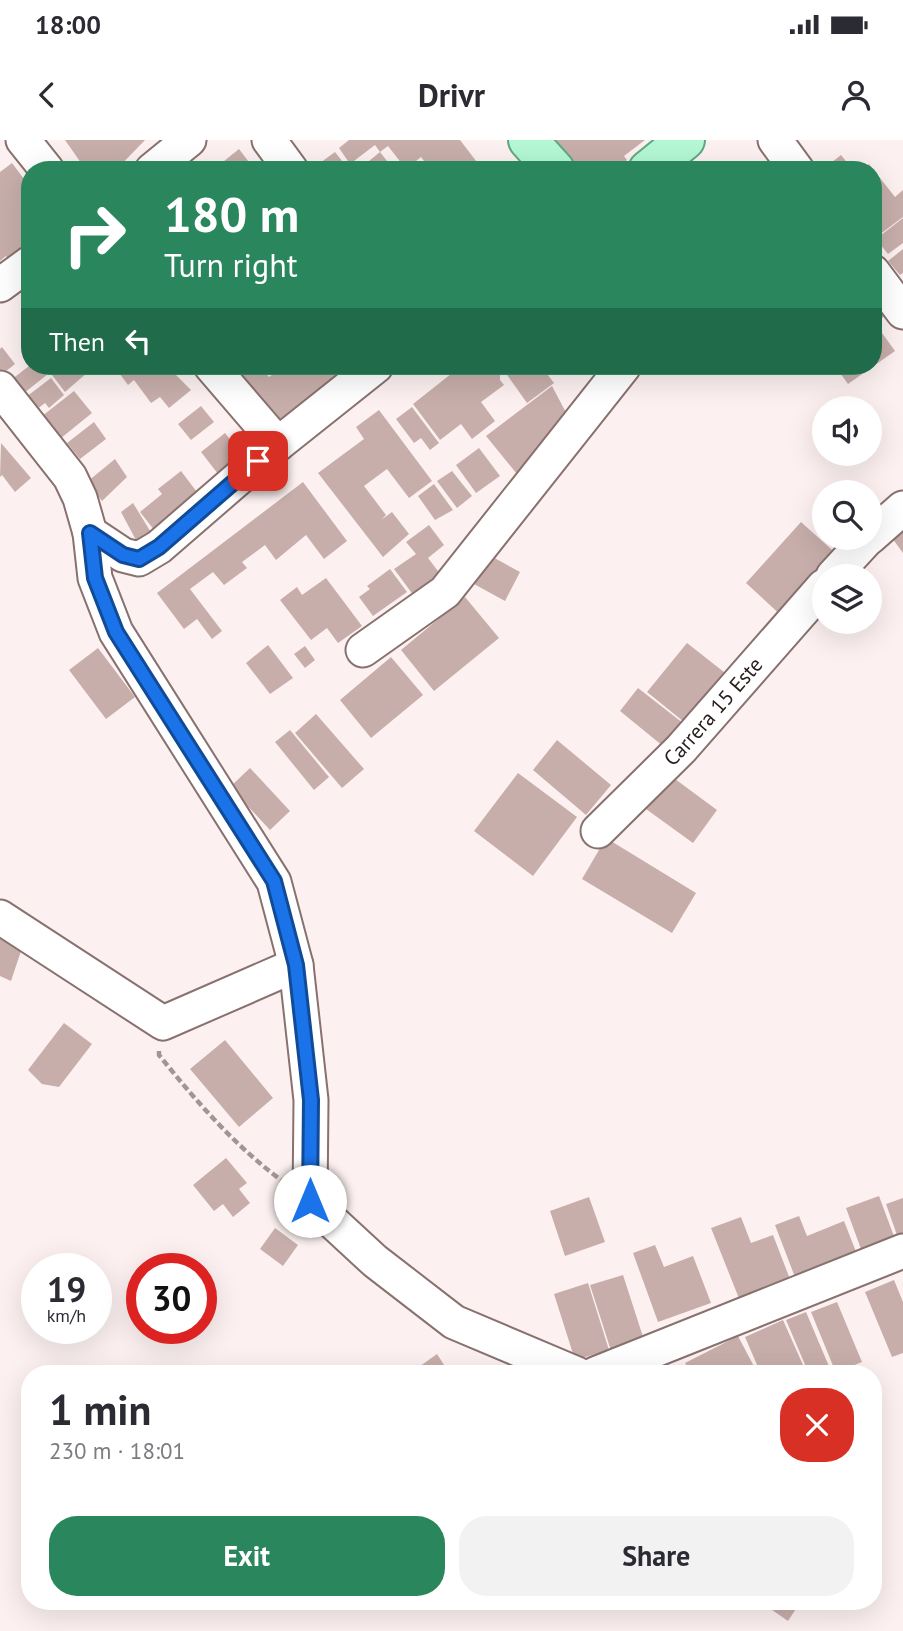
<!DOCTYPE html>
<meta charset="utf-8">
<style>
body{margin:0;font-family:"PT Sans",sans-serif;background:#f2f2f3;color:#2b2b33;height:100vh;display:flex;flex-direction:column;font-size:26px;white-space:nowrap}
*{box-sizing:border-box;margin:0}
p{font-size:23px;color:#7c7c81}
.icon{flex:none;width:38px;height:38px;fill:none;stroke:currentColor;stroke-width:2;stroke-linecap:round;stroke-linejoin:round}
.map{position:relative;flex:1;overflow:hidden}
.sheet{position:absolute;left:21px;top:1225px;width:861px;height:245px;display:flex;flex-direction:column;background:#fff;border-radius:28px;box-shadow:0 7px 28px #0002}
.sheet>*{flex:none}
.hud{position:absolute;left:21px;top:21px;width:861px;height:214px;border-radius:28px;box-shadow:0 7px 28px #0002;background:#29865d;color:#fff;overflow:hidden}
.buttons{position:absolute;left:812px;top:256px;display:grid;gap:14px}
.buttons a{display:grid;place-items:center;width:70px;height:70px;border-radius:50%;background:#fff;box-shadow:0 7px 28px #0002;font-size:35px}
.speed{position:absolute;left:21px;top:1113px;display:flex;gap:14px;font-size:35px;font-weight:700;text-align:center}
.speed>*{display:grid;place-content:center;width:91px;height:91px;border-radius:50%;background:#fff;box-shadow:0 7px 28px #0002;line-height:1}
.speed small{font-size:18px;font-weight:400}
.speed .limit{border:10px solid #d22;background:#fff;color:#111}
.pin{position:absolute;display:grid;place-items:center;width:60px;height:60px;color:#fff;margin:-30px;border-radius:14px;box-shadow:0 4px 10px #0006}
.me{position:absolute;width:77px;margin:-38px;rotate:0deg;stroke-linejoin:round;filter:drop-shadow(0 0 5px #0008)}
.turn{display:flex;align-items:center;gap:24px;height:147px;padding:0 28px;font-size:32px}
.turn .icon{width:91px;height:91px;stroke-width:2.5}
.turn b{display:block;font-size:49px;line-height:60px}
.then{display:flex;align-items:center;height:66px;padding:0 28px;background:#0003;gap:14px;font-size:26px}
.round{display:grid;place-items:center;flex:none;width:74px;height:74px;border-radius:28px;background:#f2f2f3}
.overview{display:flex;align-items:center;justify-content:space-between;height:119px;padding:0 28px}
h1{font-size:42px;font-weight:800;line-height:52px}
.button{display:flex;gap:14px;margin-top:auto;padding:14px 28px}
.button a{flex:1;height:80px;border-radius:28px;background:#29865d;color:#fff;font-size:28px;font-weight:800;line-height:80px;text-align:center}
.button a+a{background:#f2f2f3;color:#2b2b33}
.status{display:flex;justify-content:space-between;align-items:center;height:49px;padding:0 35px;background:#fff;direction:ltr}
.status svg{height:19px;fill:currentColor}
header{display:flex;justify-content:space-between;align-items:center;height:91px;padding:0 28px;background:#fff;font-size:32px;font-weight:800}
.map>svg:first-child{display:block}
</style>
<div class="status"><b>18:00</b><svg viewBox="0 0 49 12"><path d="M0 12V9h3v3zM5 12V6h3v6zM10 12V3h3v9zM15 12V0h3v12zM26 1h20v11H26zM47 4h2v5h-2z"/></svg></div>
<header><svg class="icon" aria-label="back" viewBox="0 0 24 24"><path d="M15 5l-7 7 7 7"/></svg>Drivr<svg class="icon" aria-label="person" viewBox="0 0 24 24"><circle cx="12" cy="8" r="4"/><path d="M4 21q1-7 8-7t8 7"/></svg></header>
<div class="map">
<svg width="903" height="1491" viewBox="0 0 903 1491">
<rect width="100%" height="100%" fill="#fcf1f0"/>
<path fill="#c7aeab" d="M65 0H145L116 30H86Z
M349 0H460L483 30H431L421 17 406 29 388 6 380 12 375 5 350 24 339 8Z
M556 0H645L624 16 627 20 617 28 620 30H576Z
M239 9 255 30H213Z
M335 12 349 30H311L324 20Z
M380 12 394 30H358Z
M841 15 853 30H822Z
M12 23 30 47V99L8 119 6 116 0 121V32Z
M869 24 895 57 903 50V77L875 98 873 30H862Z
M903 78V103L888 114 876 99Z
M903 109V133L900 135 888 121Z
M873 150 891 171 873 185Z
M877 186 895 211 848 244 835 226H873V188Z
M2 207 15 224 0 236V209Z
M29 226H41L48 234 19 257 7 243Z
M56 226H84L88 232 65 252 49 231Z
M114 226H167L191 250 169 268 160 257 151 263 134 240 128 245Z
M244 226H260L269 237 284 226H364L280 302 229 237Z
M461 226H500V240L504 245 481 262 495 281 472 299 461 284 440 300 413 264Z
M514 226H541L554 243 527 263 505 232Z
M51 238 64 255 49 268 45 263 36 270 26 257Z
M552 246 570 280 517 334 486 296Z
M74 251 92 273 55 303 37 280Z
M201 266 214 282 191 300 178 284Z
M412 267 439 303 430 310 421 298 414 303 396 279Z
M379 270 432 341 409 358 387 329 364 346 386 375 381 380 392 372 409 394 383 417 318 333 364 299 356 287Z
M94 282 106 299 80 319 67 303Z
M225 293 246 320 222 339 201 312Z
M1 303 31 338 15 352 2 335 0 337Z
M479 308 500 336 476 353 456 325Z
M115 319 127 337 102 361 87 342Z
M181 331 200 356 155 391 140 372 162 354 158 349Z
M452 331 472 356 457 368 437 341Z
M303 342 347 401 324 419 306 395 276 420 265 405 242 422 247 428 224 445 213 432 190 449 222 491 212 499 197 479 184 489 157 453Z
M434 344 453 370 435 380 418 356Z
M133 363 152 394 137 402 121 372Z
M801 382 841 418 785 479 746 443Z
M429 385 444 405 428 418 441 435 414 456 394 429 416 414 406 402Z
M903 391V413L892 398Z
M489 415 520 432 505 461 474 444Z
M390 429 407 452 373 476 359 457 370 449 367 446Z
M326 438 362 486 338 503 327 488 311 500 280 460 297 447 302 455Z
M465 457 499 498 434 551 401 510Z
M687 503 729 536 689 586 647 552Z
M268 505 293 538 270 554 246 523Z
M305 506 315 520 305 528 294 514Z
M98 508 135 557 106 579 69 530Z
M391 517 423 555 371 598 340 560Z
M638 548 688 587 669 611 620 571Z
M316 574 364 629 342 648 295 593Z
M290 590 329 637 314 650 275 602Z
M557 600 611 645 586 675 533 630Z
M250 628 290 671 270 690 230 647Z
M518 633 577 677 533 736 474 691Z
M671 636 717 670 693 703 646 669Z
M606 698 696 753 672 793 582 739Z
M0 792 24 802 11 841 0 836Z
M64 883 92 904 59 947 42 944 28 930Z
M225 900 273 958 239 987 190 929Z
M226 1018 247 1043 239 1049 250 1063 233 1077 223 1064 214 1071 193 1045Z
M879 1056 898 1107 865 1120 846 1068Z
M589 1057 605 1102 565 1116 550 1071Z
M903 1058V1096L898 1098 886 1064Z
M799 1076 807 1096 844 1081 860 1122 798 1145 775 1085Z
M741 1077 751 1103 773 1095 795 1152 744 1171 711 1088Z
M275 1088 298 1105 283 1126 260 1109Z
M655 1105 664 1127 693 1116 711 1163 658 1182 633 1113Z
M623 1135 646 1206 613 1217 590 1145Z
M894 1140 903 1162V1213L892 1217 865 1152Z
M588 1143 609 1210 575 1220 554 1154Z
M837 1162 862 1222 836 1233 811 1172Z
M806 1172 831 1231 825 1234H809L786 1180Z
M783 1180 807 1234H761L745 1197Z
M738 1196 758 1234H691L685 1223Z
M437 1214 450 1234H409Z
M759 1461H801L788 1481Z"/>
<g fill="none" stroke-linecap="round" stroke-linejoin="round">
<defs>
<g id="minor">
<path d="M23 0 47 30"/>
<path d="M269 0 291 30"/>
<path d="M775 0 797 30"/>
<path d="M152 30 189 0"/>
<path d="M873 132 903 172"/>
<path d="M0 145 30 123"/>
<path d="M211 226 278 304"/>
<path d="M0 248 70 337 80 358 90 393 123 415 139 419 159 407 278 304 376 226"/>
<path d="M90 393 95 438 116 492 274 742 296 825 311 960 310 1061 375 1121 454 1182 577 1234"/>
<path d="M870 397 903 368"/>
<path d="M833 436 869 397"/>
<path d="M363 510 445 452 624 226"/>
<path id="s1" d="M598 691 681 609 824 446"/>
<path d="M0 777 163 883 296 825"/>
<path d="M595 1234 903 1111"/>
</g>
<path id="major" d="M528 0 555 30
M648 30 685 0"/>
</defs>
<use href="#minor" stroke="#88716e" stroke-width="37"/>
<use href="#major" stroke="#60a781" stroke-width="42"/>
<path stroke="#a19695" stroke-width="4.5" stroke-dasharray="7 3.5" stroke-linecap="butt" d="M159 911V915C196 961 234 1005 281 1040"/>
<use href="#minor" stroke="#fff" stroke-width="33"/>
<use href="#major" stroke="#b3f7d4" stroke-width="38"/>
</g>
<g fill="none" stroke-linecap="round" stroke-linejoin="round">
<defs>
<path id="route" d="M258 321 159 407 139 419 123 415 90 393 95 438 116 492 274 741 296 825 311 960 310 1061"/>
</defs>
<use href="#route" stroke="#114b97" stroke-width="18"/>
<use href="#route" stroke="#1a73e8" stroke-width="12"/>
</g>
<g text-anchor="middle" stroke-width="6" stroke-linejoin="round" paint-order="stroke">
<g font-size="21" fill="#261d1c" stroke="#fff">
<text dy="7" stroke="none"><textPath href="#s1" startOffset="166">Carrera 15 Este</textPath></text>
</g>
</g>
</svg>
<div class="buttons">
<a><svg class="icon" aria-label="sound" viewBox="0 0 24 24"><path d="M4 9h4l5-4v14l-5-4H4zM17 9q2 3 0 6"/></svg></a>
<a><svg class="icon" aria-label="search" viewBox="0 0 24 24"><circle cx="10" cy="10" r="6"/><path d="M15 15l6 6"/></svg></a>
<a><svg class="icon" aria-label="layers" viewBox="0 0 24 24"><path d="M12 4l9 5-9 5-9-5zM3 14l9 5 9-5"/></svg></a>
</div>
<div class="speed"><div>19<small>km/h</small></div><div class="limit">30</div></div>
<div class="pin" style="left:258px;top:321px;background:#d93025"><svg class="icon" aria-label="arrive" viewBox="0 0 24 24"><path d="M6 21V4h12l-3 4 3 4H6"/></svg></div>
<svg class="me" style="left:310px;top:1061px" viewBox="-20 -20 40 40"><circle r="19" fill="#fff"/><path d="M0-13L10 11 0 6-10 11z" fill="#1a73e8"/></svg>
<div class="hud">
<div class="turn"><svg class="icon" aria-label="right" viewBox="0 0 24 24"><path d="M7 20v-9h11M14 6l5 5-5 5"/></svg><div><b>180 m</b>Turn right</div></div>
<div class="then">Then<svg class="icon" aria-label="left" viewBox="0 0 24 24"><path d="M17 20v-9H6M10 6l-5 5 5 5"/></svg></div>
</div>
<section class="sheet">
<div class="overview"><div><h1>1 min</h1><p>230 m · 18:01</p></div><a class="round" style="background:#d93025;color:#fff"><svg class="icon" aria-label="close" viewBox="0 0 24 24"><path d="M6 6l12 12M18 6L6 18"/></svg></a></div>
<div class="button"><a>Exit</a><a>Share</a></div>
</section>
</div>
